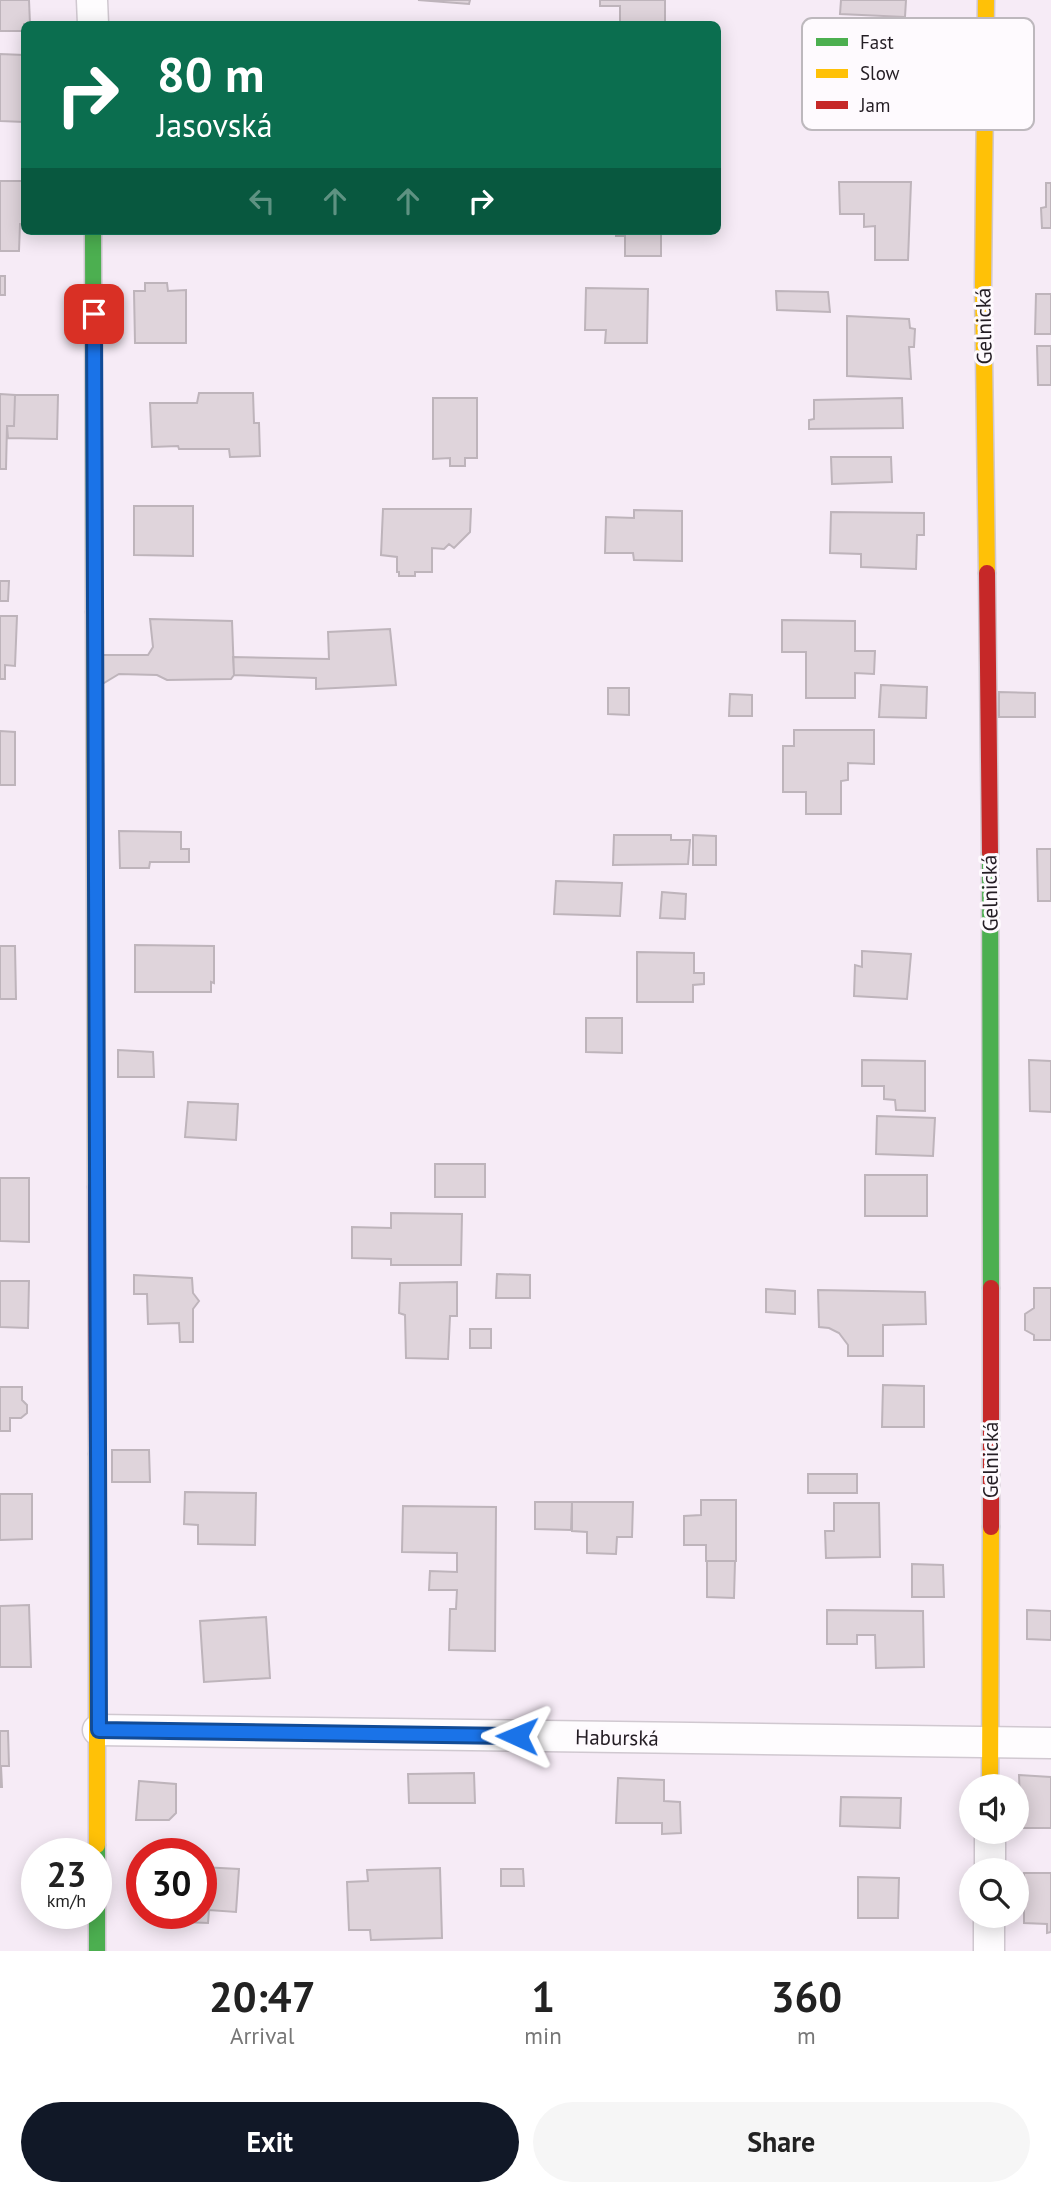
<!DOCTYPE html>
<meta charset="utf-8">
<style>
body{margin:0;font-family:"PT Sans",sans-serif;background:#f6f6f6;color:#222;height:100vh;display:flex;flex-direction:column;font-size:26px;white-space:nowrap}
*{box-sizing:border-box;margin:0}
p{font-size:23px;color:#767676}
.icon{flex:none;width:38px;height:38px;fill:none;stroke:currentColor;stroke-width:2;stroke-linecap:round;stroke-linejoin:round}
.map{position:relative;height:1951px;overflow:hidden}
.side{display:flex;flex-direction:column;background:#fff;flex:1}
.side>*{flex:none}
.hud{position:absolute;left:21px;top:21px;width:700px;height:214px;border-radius:10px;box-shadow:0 4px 18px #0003;background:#0b6e4f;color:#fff;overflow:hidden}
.controls{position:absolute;left:959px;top:1774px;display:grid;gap:14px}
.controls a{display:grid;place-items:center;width:70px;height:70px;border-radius:50%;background:#fff;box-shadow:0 4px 18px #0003;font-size:35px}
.speed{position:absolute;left:21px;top:1838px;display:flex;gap:14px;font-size:35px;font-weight:700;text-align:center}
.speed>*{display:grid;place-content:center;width:91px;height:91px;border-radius:50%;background:#fff;box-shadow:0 4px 18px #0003;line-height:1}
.speed small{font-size:18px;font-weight:400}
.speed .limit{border:10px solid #d22;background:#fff;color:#111}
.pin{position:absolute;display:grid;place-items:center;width:60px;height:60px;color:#fff;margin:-30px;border-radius:14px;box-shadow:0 4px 10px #0006}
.me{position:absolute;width:77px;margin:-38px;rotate:271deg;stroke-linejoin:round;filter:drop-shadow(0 0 5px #0008)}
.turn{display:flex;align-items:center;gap:24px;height:147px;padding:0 21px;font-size:32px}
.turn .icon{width:91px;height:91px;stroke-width:2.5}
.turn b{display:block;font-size:49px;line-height:60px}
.lanes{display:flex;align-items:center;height:66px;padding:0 21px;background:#0003;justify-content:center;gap:35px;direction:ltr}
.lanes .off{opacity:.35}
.eta{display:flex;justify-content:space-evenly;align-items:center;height:119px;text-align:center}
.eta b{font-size:42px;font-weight:600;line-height:49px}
.cta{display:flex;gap:14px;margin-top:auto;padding:14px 21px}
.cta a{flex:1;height:80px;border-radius:42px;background:#111827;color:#fff;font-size:28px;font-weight:600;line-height:80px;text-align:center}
.cta a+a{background:#f6f6f6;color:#222}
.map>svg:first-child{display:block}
</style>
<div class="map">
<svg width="1051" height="1951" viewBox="0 0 1051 1951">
<rect width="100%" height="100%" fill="#f6ebf6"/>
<path fill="#dfd4db" stroke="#beb4bb" stroke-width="2" d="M0 0H29L30 24H24V31H0Z
M418 0H470L469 4Z
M600 0H665V24H620V6H600Z
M841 0H906L905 17 840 14Z
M0 54 24 55V90H22V97H24V122L0 121Z
M0 181H24V224H20L19 251H0Z
M839 182H911L908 260H875V226L864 227V214H840Z
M1046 183H1051V228H1042L1041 208 1046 207Z
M616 231H661V256H625V236H616Z
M0 276H5V295H0Z
M145 283H167L168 291 186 290V343H135L134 291H145Z
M586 288 648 289 647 343H605L606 330H585Z
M776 291 828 292 830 312 777 310Z
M1036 294H1051V334H1035Z
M847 316 909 319 910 328 915 329 914 347H909L911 379 847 376Z
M1037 346H1051V385H1038Z
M199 393H253L254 423H259L260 456 230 457 229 449H179L178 446 152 447 150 403H197Z
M0 394 15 395 14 426H7L6 469H0Z
M15 395H58L57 439 8 438 7 426H14Z
M433 398H477V458H465V466H450V458L433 459Z
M902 398 903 428 809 429V420L814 419V400Z
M831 457H891L892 482 832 484Z
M134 506H193V556L134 555Z
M383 509H471L470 532 454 548 449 544 444 549 432 548V572H415V576H399V572H397V557L381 555Z
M634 510 682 511V561L634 560 633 553H605L606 517 634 518Z
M831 512 924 513V535H917L916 569 861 567V554L830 553Z
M0 581H9L8 601H0Z
M0 616H17L15 666 5 665V679H0Z
M150 619 232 621 234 675 231 679 167 680 157 675 119 674 99 686 98 655H148L153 647Z
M782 620 855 621V651H875L874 674 855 673V698H806V652H782Z
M390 629 396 685 316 689V678L234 675 233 657 329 659 328 632Z
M881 685 927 687 926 718 879 717Z
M608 688H629V715L608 714Z
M999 692 1035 693V717H999Z
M730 694 752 695V716H729Z
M794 730H874V764L848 763V780L841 781V814H806V792H783V746H794Z
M0 731 15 732V785H0Z
M119 831 181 832V849H189V862H150L149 868H120Z
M614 835H671V840H690L688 864 613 865Z
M693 835 716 836V865H693Z
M1037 849H1051V901H1038Z
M556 881 622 883 620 916 554 914Z
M662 892 686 894 685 919 660 918Z
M135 945 214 946V983L211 982V992H135Z
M0 946H15L16 999H0Z
M862 951 911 954 907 999 854 996 855 965 862 967Z
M637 952 694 953V973H704V984L693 985V1002H637Z
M586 1018H622V1053L586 1052Z
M118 1050 153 1052 154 1077H118Z
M862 1060 925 1061V1111L896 1110 895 1100 884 1099V1086H862Z
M1029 1060 1051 1061V1112L1030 1111Z
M188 1102 238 1104 236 1140 185 1137Z
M877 1116 935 1118 933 1156 876 1154Z
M435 1164H485V1197H435Z
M865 1175H927V1216H865Z
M0 1178H29V1242L0 1241Z
M391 1213 462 1214 461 1265H391V1259L352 1258V1227L391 1228Z
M497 1274 530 1275V1298H496Z
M134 1275 192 1278 193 1293 199 1301 193 1309V1342H180L179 1323 148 1324 147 1294H134Z
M0 1281H29L28 1328 0 1327Z
M457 1282V1316H450L448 1359 406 1358 405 1315 399 1313 400 1283Z
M1034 1288H1051V1340H1034V1335L1025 1330V1314L1034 1308Z
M766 1289 795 1291V1314L766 1312Z
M818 1290 925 1292 926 1324 883 1325V1356H848V1345L839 1333 829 1328 819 1327Z
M470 1329H491V1348H470Z
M883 1385 924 1386V1427H882Z
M0 1387H22V1400L27 1405V1413L21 1418H10V1431H0Z
M112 1450H149L150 1482H112Z
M808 1474H857V1493H808Z
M185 1492 256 1493 255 1545 198 1544V1525L184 1524Z
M0 1494H32V1539L0 1540Z
M701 1500H736V1561H706V1545H684V1516L701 1515Z
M535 1502H572L571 1530 535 1529Z
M572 1502H633L632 1537H617L616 1554 587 1553V1532L572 1531Z
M834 1503H879L880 1557 826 1558 825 1531H834Z
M403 1506 496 1507 495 1651 449 1650 450 1609H456L457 1590H429L430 1571 457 1572V1553L402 1552Z
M707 1561H735L734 1598 707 1597Z
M912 1564 943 1565 944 1597H912Z
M29 1605 31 1667H0V1606Z
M827 1610 923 1611 924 1667 876 1668 875 1635H857V1644H827Z
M1027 1610 1051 1611V1640L1027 1639Z
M266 1617 270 1678 204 1682 200 1621Z
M0 1731H8L9 1766H1L2 1787H0Z
M474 1773 475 1803H409L408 1774Z
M1019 1775 1051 1777V1828H1021Z
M618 1778 664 1780V1801L680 1802 681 1833 662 1834V1823H616Z
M139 1781 176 1784V1813L169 1820H136Z
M841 1797 901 1798 900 1828 840 1826Z
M201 1867 239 1869 236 1912 209 1910 208 1923 183 1922 184 1913H201Z
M440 1868 442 1938 371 1940 370 1930H349L347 1882 368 1881 367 1870Z
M501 1869H523L524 1886H501Z
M1024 1873H1051V1932L1047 1933V1924L1024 1923Z
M858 1877 899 1878 898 1918H858Z"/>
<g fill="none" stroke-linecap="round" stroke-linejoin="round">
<defs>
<path id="street" d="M92 0 93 24
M98 1730 1051 1743
M990 1871V1832
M989 1951V1916"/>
<path id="fast" d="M93 231 94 612
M990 853 991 1288
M97 1951V1845"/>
<path id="slow" d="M986 0 983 285 987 573
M94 612 96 1187
M97 1454V1845
M990 1787 991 1527"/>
<path id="jam" d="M987 573 990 853
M96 1187 97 1454
M991 1527V1288"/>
</defs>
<use href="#street" stroke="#d0c8d0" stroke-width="33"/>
<use href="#fast" stroke="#d0c8d0" stroke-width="19"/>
<use href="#slow" stroke="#d0c8d0" stroke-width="19"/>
<use href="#jam" stroke="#d0c8d0" stroke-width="19"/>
<use href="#street" stroke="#fefcfe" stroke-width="30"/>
<use href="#fast" stroke="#4caf50" stroke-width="16"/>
<use href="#slow" stroke="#ffc107" stroke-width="16"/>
<use href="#jam" stroke="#c62828" stroke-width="16"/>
</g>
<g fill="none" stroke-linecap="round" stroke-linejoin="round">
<defs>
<path id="route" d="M94 314 99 1730 517 1736"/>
</defs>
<use href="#route" stroke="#114b97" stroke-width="18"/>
<use href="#route" stroke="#1a73e8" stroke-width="12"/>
</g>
<g text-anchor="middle" stroke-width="6" stroke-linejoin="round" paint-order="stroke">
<g font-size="21" fill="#241d24" stroke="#fefafe">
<text transform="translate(984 326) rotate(-91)" y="7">Gelnická</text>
<text transform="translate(990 893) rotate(-91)" y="7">Gelnická</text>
<text transform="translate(991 1460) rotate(-90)" y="7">Gelnická</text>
<text transform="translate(617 1738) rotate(1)" y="7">Haburská</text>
</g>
</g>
<rect x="802" y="18" width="232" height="112" rx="10" fill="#fefafe" stroke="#bdb8bd" stroke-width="2"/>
<rect x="816" y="38" width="32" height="8" fill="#4caf50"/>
<rect x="816" y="69" width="32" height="9" fill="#ffc107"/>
<rect x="816" y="101" width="32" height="8" fill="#c62828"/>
<g font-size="19" fill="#241d24">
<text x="860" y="49">Fast</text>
<text x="860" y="80">Slow</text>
<text x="860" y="112">Jam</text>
</g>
</svg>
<div class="controls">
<a><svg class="icon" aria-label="sound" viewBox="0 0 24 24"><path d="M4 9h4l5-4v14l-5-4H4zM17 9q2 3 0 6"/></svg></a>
<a><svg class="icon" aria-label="search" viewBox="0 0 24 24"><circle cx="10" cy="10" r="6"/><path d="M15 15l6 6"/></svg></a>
</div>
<div class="speed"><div>23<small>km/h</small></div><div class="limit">30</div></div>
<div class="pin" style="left:94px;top:314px;background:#d93025"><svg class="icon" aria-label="arrive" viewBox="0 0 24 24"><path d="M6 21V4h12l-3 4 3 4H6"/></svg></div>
<svg class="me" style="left:517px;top:1736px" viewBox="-20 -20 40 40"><path d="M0-17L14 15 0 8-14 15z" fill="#1a73e8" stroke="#fff" stroke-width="4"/></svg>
<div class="hud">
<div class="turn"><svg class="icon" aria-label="right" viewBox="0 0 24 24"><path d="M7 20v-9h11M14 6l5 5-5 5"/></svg><div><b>80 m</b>Jasovská</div></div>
<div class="lanes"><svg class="icon off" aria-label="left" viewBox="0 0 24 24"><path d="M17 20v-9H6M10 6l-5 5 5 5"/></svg><svg class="icon off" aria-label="ahead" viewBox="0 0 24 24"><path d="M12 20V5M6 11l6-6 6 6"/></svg><svg class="icon off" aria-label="ahead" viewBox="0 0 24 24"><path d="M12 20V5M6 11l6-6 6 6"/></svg><svg class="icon" aria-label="right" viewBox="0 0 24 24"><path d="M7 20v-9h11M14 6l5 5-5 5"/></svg></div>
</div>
</div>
<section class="side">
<div class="eta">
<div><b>20:47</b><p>Arrival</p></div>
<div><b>1</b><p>min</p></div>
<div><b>360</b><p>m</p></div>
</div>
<div class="cta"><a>Exit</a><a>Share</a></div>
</section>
